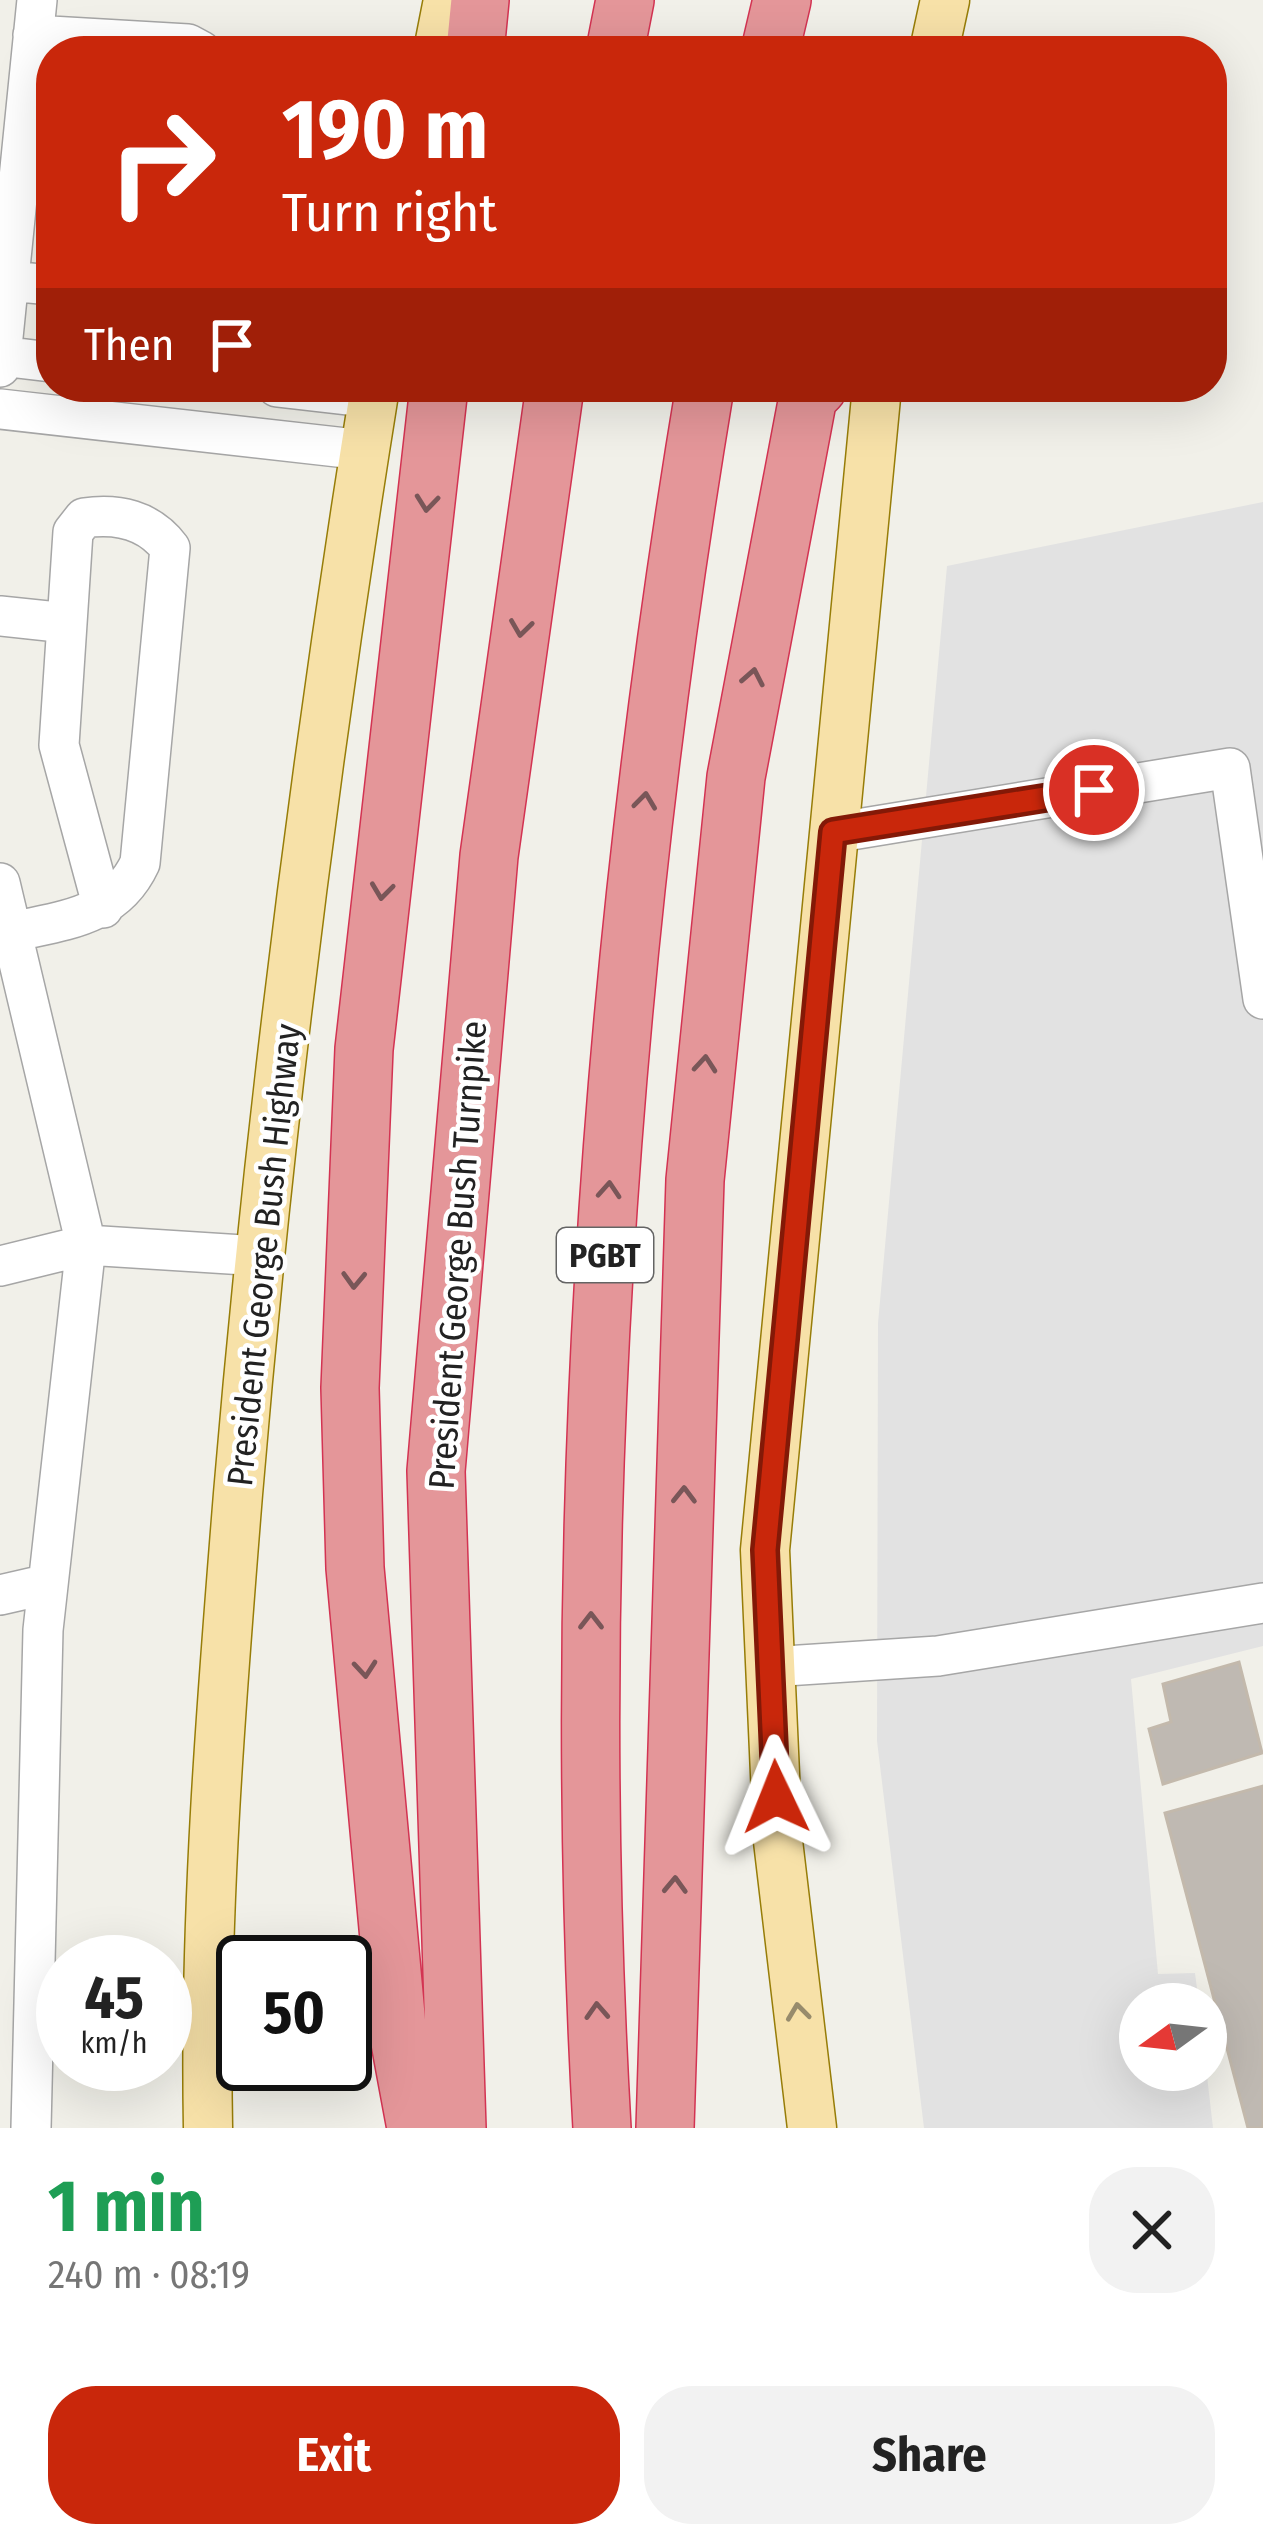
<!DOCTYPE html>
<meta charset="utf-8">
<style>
body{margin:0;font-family:"Fira Sans Condensed",sans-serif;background:#f2f2f2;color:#222;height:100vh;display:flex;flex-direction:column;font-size:45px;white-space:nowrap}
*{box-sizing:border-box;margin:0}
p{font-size:39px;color:#767676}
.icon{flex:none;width:66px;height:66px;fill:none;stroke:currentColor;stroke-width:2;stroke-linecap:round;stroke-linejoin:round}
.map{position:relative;height:2128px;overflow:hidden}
.side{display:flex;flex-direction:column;background:#fff;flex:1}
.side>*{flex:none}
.top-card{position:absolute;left:36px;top:36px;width:1191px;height:366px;border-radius:48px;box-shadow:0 12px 48px #0002;background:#c9270b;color:#fff;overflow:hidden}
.needle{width:78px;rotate:255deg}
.controls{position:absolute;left:1119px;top:1983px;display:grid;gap:24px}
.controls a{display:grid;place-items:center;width:108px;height:108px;border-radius:50%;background:#fff;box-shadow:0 12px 48px #0002;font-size:60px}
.speed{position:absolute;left:36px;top:1935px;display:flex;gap:24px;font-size:60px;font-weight:700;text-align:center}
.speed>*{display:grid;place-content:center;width:156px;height:156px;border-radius:50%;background:#fff;box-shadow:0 12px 48px #0002;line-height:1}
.speed small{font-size:30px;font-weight:400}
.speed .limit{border:6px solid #111;border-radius:18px;background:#fff;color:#111}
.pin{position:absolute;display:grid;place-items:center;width:102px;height:102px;color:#fff;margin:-51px;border:6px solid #fff;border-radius:50%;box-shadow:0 3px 12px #0007}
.me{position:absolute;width:132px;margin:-66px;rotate:358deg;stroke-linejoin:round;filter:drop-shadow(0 0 9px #0008)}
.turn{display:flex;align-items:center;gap:42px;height:252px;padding:0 48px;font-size:54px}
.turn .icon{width:156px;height:156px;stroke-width:2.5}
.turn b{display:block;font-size:84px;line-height:102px}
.then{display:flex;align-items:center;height:114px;padding:0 48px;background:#0003;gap:24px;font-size:45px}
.round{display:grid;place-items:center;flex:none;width:126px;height:126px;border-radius:48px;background:#f2f2f2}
.overview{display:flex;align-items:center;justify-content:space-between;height:204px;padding:0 48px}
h1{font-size:72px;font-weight:700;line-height:90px;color:#1e9e55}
.primary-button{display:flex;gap:24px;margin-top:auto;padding:24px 48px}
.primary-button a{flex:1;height:138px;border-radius:48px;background:#c9270b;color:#fff;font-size:48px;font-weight:700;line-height:138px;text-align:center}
.primary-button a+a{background:#f2f2f2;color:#222}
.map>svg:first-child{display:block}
</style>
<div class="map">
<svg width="1263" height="2128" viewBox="0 0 1263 2128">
<rect width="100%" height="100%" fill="#f1f0e9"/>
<path fill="#e2e2e2" d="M1263 502V1646L1131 1679 1158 1974 1195 1973 1199 2004H1140V2070L1206 2067 1213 2128H924L877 1741 878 1323 947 566Z"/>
<path fill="#bfb9b2" stroke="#c3b9ac" stroke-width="3" d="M1239 1662 1262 1753 1163 1784 1149 1729 1171 1722 1163 1684Z
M1263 1786V2128H1248L1165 1813Z"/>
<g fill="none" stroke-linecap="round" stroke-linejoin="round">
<defs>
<path id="minor" d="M33 35 188 44 201 51
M9 281 51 285
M1 356 51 362
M0 367 37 0
M277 387 373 398
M0 409 364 450
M0 616 67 623
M833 833 1230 768 1263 999
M0 883 86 1245 0 1266
M0 935C57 920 113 921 140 863L170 548C149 520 118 513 84 518L73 532 59 745 103 908
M0 1595 48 1584
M770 1667 938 1656 1263 1603
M31 2128 43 1630 86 1245 261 1256"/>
<path id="major" d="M438 51 448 0
M934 51 945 0
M208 2128C204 1916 221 1705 238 1494 269 1124 316 754 375 387
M812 2128 778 1841 765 1550 877 387"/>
<path id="highway" d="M475 51 480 0
M615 51 625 0
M770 51 782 0
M416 2128 397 2026 355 1568 350 1388 364 1049 439 387
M457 2128 436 1471 489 856 555 387
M602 2128C569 1545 609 962 705 387
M665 2128 695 1180 736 777 808 397 818 387"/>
</defs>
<use href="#minor" stroke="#a6a6a6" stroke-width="42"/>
<use href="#major" stroke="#977d08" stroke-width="51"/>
<use href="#highway" stroke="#d33352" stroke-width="60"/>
<use href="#minor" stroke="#fff" stroke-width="39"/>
<use href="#major" stroke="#f7e1a8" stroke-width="48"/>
<use href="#highway" stroke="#e49699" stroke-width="57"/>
</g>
<defs><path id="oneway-chevron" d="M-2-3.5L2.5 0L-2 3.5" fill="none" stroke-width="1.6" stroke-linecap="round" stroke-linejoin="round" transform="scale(3)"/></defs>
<g stroke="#795658">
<use href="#oneway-chevron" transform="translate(427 503) rotate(96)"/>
<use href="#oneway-chevron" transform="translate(521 628) rotate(98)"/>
<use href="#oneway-chevron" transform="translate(753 677) rotate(-79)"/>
<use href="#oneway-chevron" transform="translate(645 801) rotate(-83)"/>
<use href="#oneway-chevron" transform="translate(382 891) rotate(97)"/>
<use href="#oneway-chevron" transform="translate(705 1064) rotate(-85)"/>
<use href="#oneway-chevron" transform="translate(609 1190) rotate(-86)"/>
<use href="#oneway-chevron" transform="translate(354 1280) rotate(92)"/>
<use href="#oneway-chevron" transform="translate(684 1495) rotate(-89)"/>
<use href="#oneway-chevron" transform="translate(591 1621) rotate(-90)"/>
<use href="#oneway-chevron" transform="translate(365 1669) rotate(85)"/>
<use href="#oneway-chevron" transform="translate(675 1885) rotate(-88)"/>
<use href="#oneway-chevron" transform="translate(597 2011) rotate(-93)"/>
</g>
<use stroke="#978b6c" href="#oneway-chevron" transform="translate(798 2012) rotate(-97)"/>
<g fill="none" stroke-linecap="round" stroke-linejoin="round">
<defs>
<path id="route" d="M776 1797 765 1550 833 832 1094 790"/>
</defs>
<use href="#route" stroke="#831907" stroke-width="30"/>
<use href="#route" stroke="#c9270b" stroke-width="21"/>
</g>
<g text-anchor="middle" stroke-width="9" stroke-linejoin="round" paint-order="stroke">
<rect fill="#fff" stroke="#646464" stroke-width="3" x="557" y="1228" width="96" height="54" rx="9"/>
<g font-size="33" font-weight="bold" fill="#222">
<text x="605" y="1267">PGBT</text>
</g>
<g font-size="36" fill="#222" stroke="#fff">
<text transform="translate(263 1255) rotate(-84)" y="13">President George Bush Highway</text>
<text transform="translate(457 1255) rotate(-86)" y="13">President George Bush Turnpike</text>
</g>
</g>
</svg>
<div class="controls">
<a><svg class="needle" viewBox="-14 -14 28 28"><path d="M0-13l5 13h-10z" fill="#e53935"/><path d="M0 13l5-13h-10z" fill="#767676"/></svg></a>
</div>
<div class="speed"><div>45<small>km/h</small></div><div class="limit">50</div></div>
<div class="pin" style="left:1094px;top:790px;background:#d93025"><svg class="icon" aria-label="arrive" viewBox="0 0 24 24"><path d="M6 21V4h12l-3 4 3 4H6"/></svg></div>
<svg class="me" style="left:776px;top:1797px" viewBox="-20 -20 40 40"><path d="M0-17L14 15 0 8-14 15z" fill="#c9270b" stroke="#fff" stroke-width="4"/></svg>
<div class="top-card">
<div class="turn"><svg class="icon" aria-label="right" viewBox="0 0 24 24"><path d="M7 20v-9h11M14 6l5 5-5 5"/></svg><div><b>190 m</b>Turn right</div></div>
<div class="then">Then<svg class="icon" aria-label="arrive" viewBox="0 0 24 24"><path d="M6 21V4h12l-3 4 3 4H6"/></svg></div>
</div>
</div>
<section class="side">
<div class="overview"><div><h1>1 min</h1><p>240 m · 08:19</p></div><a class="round"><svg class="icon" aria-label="close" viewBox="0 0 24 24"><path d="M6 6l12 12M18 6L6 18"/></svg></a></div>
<div class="primary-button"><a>Exit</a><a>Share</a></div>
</section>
